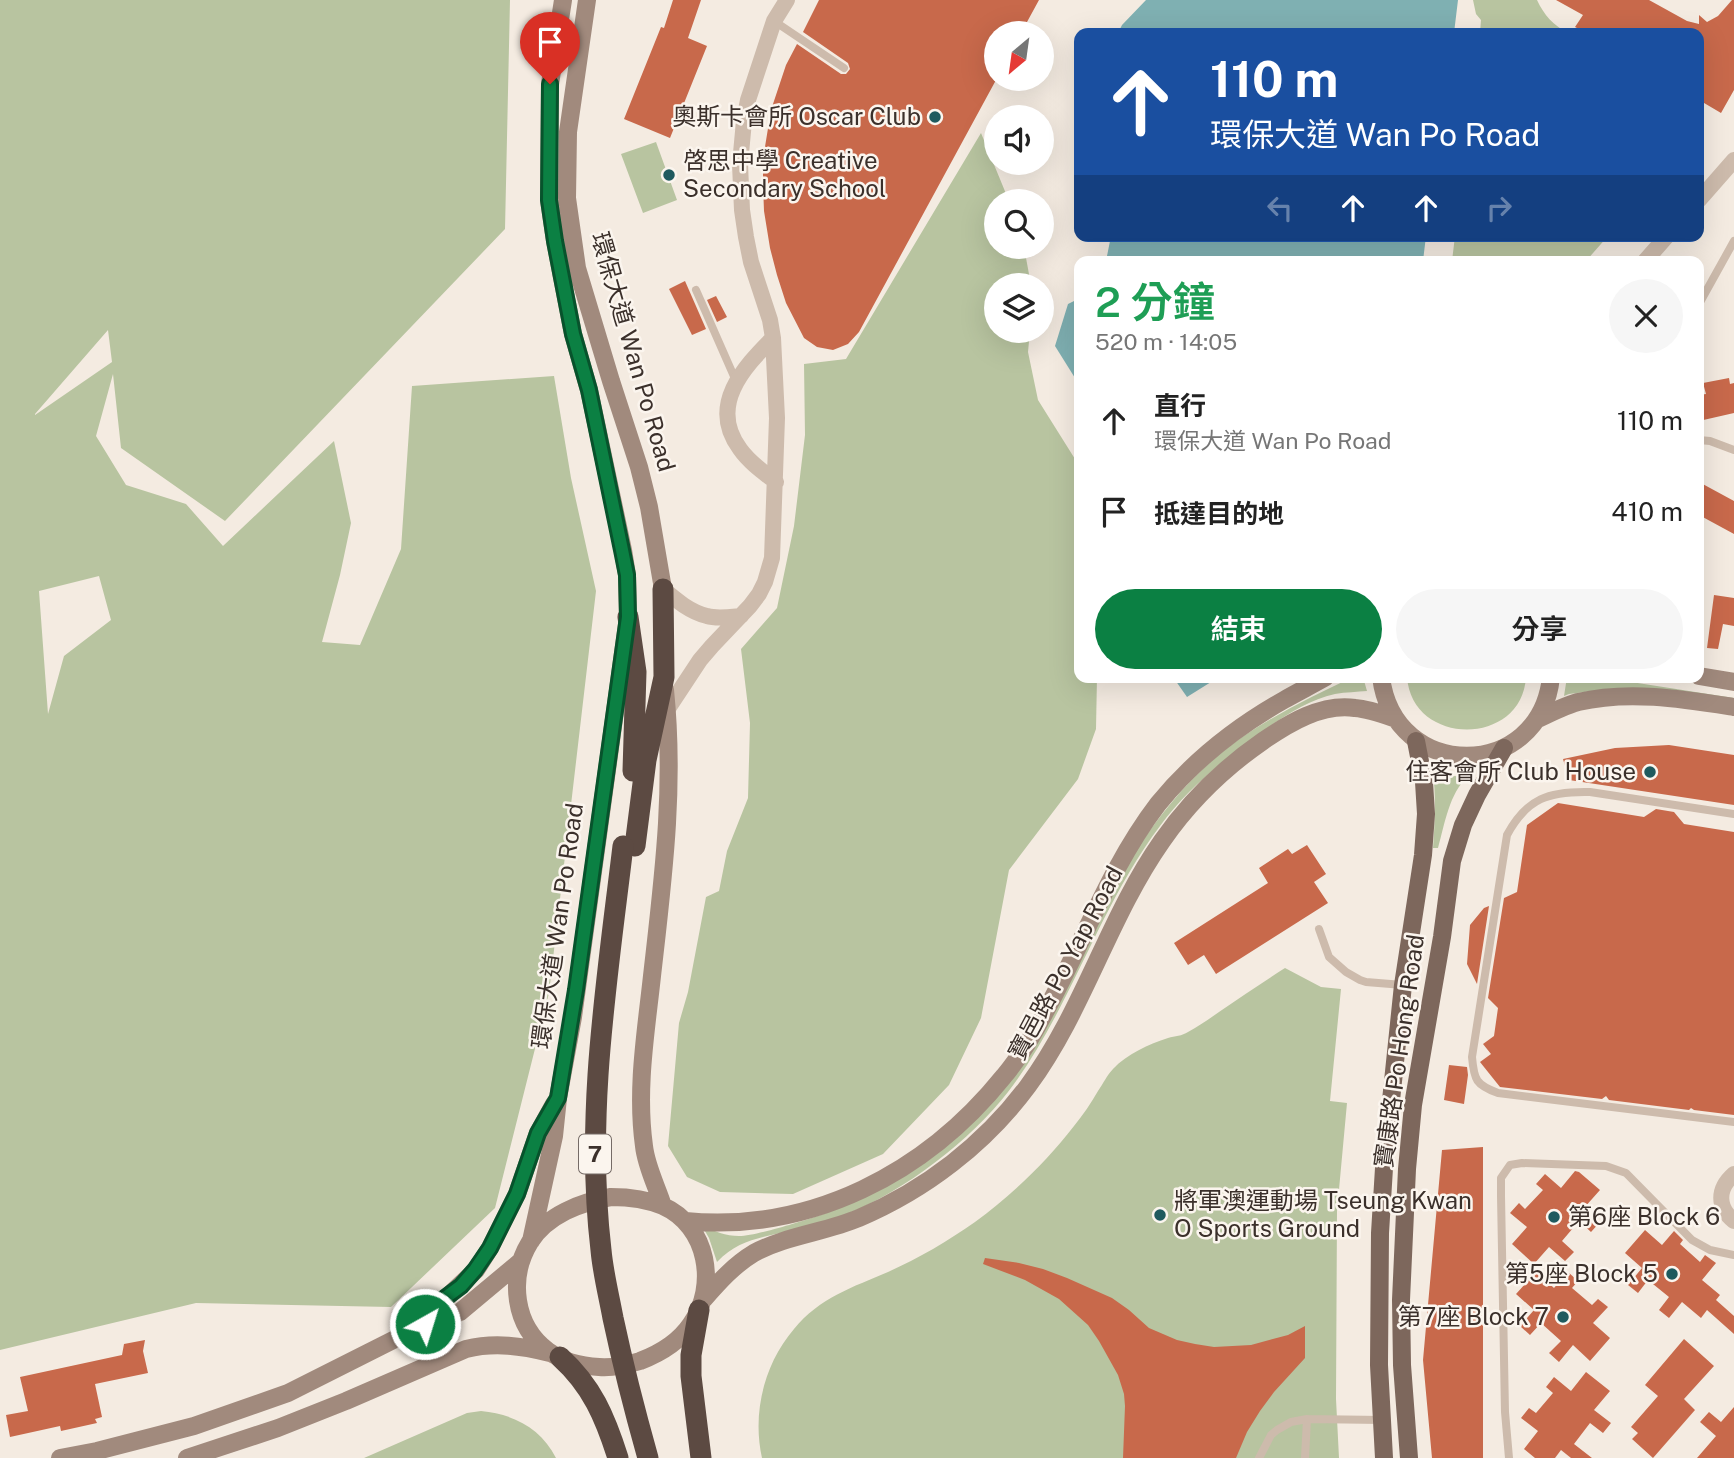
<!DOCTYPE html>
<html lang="zh-TW">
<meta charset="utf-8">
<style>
body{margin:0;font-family:"Public Sans","Noto Sans TC",sans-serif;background:#f6f6f6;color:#222;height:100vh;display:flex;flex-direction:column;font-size:26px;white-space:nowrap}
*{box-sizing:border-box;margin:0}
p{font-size:23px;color:#767676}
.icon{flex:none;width:38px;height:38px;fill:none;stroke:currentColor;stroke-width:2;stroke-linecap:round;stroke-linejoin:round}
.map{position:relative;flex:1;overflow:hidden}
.side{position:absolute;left:1074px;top:256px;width:630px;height:427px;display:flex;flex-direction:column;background:#fff;border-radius:14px;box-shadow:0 7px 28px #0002}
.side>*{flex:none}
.hud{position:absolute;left:1074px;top:28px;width:630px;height:214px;border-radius:14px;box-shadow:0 7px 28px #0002;background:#1a4fa0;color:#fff;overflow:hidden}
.needle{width:46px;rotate:209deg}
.tools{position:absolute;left:984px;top:21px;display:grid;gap:14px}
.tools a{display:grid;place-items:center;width:70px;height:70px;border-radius:50%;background:#fff;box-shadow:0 7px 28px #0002;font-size:35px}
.pin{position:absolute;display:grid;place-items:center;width:60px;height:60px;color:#fff;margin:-72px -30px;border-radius:50% 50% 50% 0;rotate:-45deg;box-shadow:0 0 7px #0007}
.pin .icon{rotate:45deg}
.me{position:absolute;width:77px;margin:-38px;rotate:39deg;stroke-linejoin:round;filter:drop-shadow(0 0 5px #0008)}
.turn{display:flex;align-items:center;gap:24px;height:147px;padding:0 21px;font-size:32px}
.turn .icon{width:91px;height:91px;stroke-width:2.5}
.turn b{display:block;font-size:49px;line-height:60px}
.lanes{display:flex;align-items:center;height:66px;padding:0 21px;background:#0003;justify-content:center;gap:35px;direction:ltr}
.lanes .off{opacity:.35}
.round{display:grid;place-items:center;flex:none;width:74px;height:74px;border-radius:37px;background:#f6f6f6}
.headline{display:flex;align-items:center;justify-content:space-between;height:119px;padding:0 21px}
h1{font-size:42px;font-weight:600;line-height:52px;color:#1e9e55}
.action{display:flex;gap:14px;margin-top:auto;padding:14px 21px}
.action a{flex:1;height:80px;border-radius:42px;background:#0b8043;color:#fff;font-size:28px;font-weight:600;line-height:80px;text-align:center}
.action a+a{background:#f6f6f6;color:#222}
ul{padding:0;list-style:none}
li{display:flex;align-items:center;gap:21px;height:91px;padding:0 21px}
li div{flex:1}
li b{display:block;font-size:26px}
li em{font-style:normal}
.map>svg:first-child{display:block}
</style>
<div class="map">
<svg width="1734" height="1458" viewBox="0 0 1734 1458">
<rect width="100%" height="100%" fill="#f4ebe1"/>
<path fill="#b8c4a0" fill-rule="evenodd" d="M0 0H510L505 229 225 521 121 448 113 374 96 436 126 485 186 504 223 546 334 441 351 523 340 575 322 642 360 645 401 549 412 386 554 376 571 478 596 591 549 993 495 1208 391 1307 196 1303 0 1350ZM108 330 112 362 35 415V414ZM99 576 111 620 64 656 48 714 39 591Z
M1473 0H1537C1544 15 1553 25 1568 33H1480L1481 20 1476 14Z
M981 133 1009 201H996V247H1024L1031 285H996V331H1030L1028 352 1038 400 1080 467V677H1097L1096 729 1078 779 1009 870 981 1018 949 1085 883 1154 793 1194 720 1192 687 1177 668 1146 679 1023 688 992 706 897 719 891 727 851 748 798 750 723 741 649 777 608 794 526 805 435 804 364 846 359Z
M656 142 677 200 643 213 621 154Z
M1455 236H1608L1586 261H1452Z
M1353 677H1363L1367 691C1357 692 1346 692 1335 694 1303 701 1274 723 1248 742 1215 767 1184 793 1160 826 1098 908 1070 1011 1008 1092 972 1139 903 1192 849 1213 831 1220 811 1225 793 1230 762 1238 740 1238 717 1262L709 1238 702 1226C714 1231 726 1236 739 1236 751 1236 779 1228 792 1224 865 1203 919 1173 974 1121 1009 1061 1045 1001 1080 942 1119 876 1156 809 1215 758 1256 723 1305 700 1353 677Z
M1407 677H1526C1522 747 1412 747 1407 677Z
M1567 677H1599L1734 698V703L1600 690 1569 694 1564 696Z
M1433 772C1444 776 1455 777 1468 776 1449 794 1445 823 1438 848H1433C1435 822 1436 797 1433 772Z
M1285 968 1321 987 1341 989 1330 1101 1347 1103 1337 1211 1336 1399 1339 1458H762C752 1413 764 1364 794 1329 819 1298 853 1287 888 1272 919 1258 948 1241 975 1222 1012 1195 1046 1162 1074 1126 1083 1115 1091 1103 1098 1091 1103 1084 1107 1075 1113 1069 1127 1054 1149 1044 1168 1038 1175 1036 1182 1036 1188 1032 1199 1026 1209 1019 1219 1012 1241 997 1263 982 1285 968Z
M481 1411C513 1414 541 1428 556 1458H364L467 1413Z"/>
<path fill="#7fb0b2" d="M1146 0H1458L1454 33H1118L1122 25Z
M1111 236H1426L1423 261H1106Z
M1080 298V386L1055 346 1068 304Z
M1173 677H1219L1187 697Z"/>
<path fill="#c8694b" d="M673 0H701L688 38 707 46 670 138 624 119 661 27 664 28Z
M819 0H1039L1021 33H996V80L859 332 848 344 833 350 817 347 804 338 786 303 777 275 770 248 764 211 763 185V159L771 110 786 65 797 44 841 74H846L850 69 848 63 803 32Z
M1556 0H1649L1687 21 1699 24V15L1707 22 1718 16 1732 0H1734V90L1721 113 1699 100V33H1587L1575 27 1583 15Z
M685 281 706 329 692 335 669 289Z
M716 296 727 317 717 322 707 300Z
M1729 378 1730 384 1734 383V413L1699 421V395L1706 394 1703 383Z
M1699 482 1734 501V534L1699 515Z
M1714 595 1734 598V626L1723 624 1718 649 1707 648Z
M1669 745 1734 755V805L1569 780 1563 759 1615 748Z
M1558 803 1644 817 1656 809 1674 812 1684 824 1734 832V1115L1694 1110 1691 1108 1689 1110 1609 1100 1606 1096 1602 1099 1500 1087 1480 1062 1491 1054 1483 1044 1494 1036 1498 1008 1488 998 1504 898 1517 892 1527 825Z
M1307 845 1326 874 1314 882 1328 903 1216 974 1204 955 1188 965 1174 943 1268 883 1259 868 1288 849 1292 854Z
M1489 906 1477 984 1467 964 1470 925 1484 908Z
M1449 1065 1467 1067 1468 1075 1464 1104 1444 1100Z
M1483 1147V1458H1432L1423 1360 1442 1150Z
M1575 1171 1579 1172 1600 1190 1584 1208 1600 1222 1591 1232 1579 1221 1562 1241 1574 1252 1565 1261 1549 1247 1534 1264 1512 1244 1527 1227 1510 1213 1519 1203 1525 1209 1543 1190 1536 1184 1545 1174 1561 1188Z
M1645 1230 1662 1245 1674 1231 1683 1240 1680 1244 1700 1262 1705 1255 1716 1263 1702 1280 1720 1295 1716 1300 1734 1316V1334L1707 1310 1701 1318 1682 1302 1669 1318 1659 1310 1669 1297 1648 1280 1638 1293 1628 1285 1642 1268 1625 1253Z
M985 1258 1019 1263 1043 1269 1067 1278 1112 1298 1129 1310 1149 1328 1177 1340 1195 1344 1214 1347 1251 1345 1288 1335 1305 1326V1358L1274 1392 1260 1411 1247 1432 1236 1458H1123L1125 1406 1124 1394 1118 1375 1099 1341 1088 1325 1059 1299 1025 1280 983 1264Z
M1536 1272 1554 1288 1568 1272 1578 1281 1572 1288 1592 1305 1598 1299 1608 1307 1593 1323 1610 1338 1590 1361 1573 1345 1559 1362 1549 1353 1561 1341 1541 1323 1530 1335 1520 1326 1534 1310 1516 1294Z
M1684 1339 1714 1366 1684 1399 1695 1410 1653 1458 1632 1439 1638 1433 1631 1427 1658 1396 1645 1385Z
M145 1340 143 1351 148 1373 95 1384 102 1417 95 1419 97 1423 61 1431 60 1426 10 1437 6 1415 28 1411 20 1377 122 1355 124 1344Z
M1586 1372 1610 1391 1594 1410 1611 1423 1603 1433 1590 1423 1574 1444 1592 1458H1571L1561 1450 1555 1458H1535L1524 1449 1538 1431 1521 1418 1529 1408 1536 1413 1553 1393 1546 1387 1554 1377 1571 1391Z
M1734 1407V1458H1697L1716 1436 1700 1422 1709 1412 1721 1422Z"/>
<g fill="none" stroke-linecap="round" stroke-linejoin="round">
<path stroke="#cdbbac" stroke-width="8" d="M774 21 844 68
M696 290 736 381
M1699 304 1734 241
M1699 440 1710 441 1734 450
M1734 814 1590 792C1549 791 1527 798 1507 835L1472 1057C1474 1080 1476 1085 1498 1093L1734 1122
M1319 929 1329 957 1346 972 1360 980 1366 982 1403 985
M1259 1458 1271 1435 1277 1430 1291 1422 1307 1419 1382 1420
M1305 1458 1307 1419
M1509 1458 1505 1412 1501 1196V1178L1510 1165 1522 1163 1606 1166 1626 1173 1692 1240 1710 1250 1734 1255"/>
<path stroke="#cdbbac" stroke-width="16" d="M1699 200 1734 160
M1645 261 1667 236
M773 338C743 368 708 406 740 449 749 462 763 472 776 482
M663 589C676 600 690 612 707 616 717 619 730 617 741 616
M667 710 700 660 712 646 750 606 759 594 765 582 772 558 777 418 773 338 770 320 751 262 746 237 742 210 740 164 744 121 748 100 774 21 787 0
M1734 1174C1717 1189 1717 1207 1734 1221"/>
<path stroke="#a18a7d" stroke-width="18" d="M587 0 568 132 567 198 577 268 611 381 639 467 649 507 663 589
M1699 676 1734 682
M1381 677C1394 782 1540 782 1551 677
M1538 719C1550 713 1564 706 1578 702 1629 690 1683 699 1734 707
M611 1197C629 1197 646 1199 663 1206 708 1226 718 1286 691 1324 679 1342 661 1353 640 1361 627 1365 613 1368 599 1367 582 1366 562 1361 548 1351 514 1326 508 1278 530 1242 547 1215 581 1202 611 1197Z
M663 1206C657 1187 646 1166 644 1146 636 1089 646 1032 652 976 663 879 675 788 665 690
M685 1221C811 1233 926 1173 1004 1076 1020 1057 1033 1035 1044 1014 1083 944 1109 868 1158 804 1193 761 1236 727 1284 700 1298 692 1312 685 1326 677
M531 1241 554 1136 558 1098 573 1017 628 617 627 575 623 550 589 390 573 334 555 241 549 200 550 84 563 0
M704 1299C719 1282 734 1265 754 1253 785 1236 826 1232 859 1218 925 1190 985 1144 1028 1086 1084 1010 1108 918 1162 841 1189 802 1224 768 1263 741 1289 723 1322 703 1355 708 1369 709 1382 714 1396 719
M425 1324 445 1299 476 1270 490 1248 517 1194 538 1133 554 1104
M60 1458 97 1451 194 1426 288 1393 425 1324 460 1312 521 1261
M187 1458 278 1428 346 1401 466 1349C495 1342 522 1346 550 1353"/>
<path stroke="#7d675c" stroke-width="18" d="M1384 1458 1379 1365 1380 1233 1384 1168 1403 985 1423 855 1426 814 1424 782 1416 741
M1409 1458 1402 1365 1401 1300 1407 1169 1413 1105 1442 937 1452 861 1463 825 1477 795 1504 748"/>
<path stroke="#5c4a42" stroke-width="21" d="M628 617 636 672 633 771
M635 846 646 760 664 677 663 589
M699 1310 691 1355V1376L701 1458
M560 1357C592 1386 605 1417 618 1458"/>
<path stroke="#5c4a42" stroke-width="21" d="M623 846C607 980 585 1115 601 1250 603 1273 609 1296 613 1318 623 1365 635 1412 648 1458"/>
</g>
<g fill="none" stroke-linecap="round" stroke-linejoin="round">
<defs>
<path id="route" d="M425 1324 445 1298 461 1286 475 1270 490 1248 517 1194 538 1133 558 1098 576 990 628 617 627 575 622 550 589 390 573 334 555 241 549 200 550 84"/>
</defs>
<use href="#route" stroke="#07532c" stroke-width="18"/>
<use href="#route" stroke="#0b8043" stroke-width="12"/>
</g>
<g fill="#1f5a5e" stroke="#fbf5ee" stroke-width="2.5">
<circle cx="935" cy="117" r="7"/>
<circle cx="669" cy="175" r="7"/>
<circle cx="1650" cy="772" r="7"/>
<circle cx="1160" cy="1215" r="7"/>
<circle cx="1554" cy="1217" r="7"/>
<circle cx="1672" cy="1274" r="7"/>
<circle cx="1563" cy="1317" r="7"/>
</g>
<g text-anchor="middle" stroke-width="5" stroke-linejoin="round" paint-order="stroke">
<rect fill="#fbf5ee" stroke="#756b66" stroke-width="2" x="579" y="1134.5" width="32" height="39" rx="5"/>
<g font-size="23" font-weight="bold" fill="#3b302b">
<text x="595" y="1162">7</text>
</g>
<g font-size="24" fill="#3b302b" stroke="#fbf5ee" text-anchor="end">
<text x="921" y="125">奧斯卡會所 Oscar Club</text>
<text x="683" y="169" text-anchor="start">啓思中學 Creative<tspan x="683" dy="28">Secondary School</tspan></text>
<text x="1636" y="780">住客會所 Club House</text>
<text x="1174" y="1209" text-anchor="start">將軍澳運動場 Tseung Kwan<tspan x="1174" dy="28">O Sports Ground</tspan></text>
<text x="1568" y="1225" text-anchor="start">第6座 Block 6</text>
<text x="1658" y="1282">第5座 Block 5</text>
<text x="1549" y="1325">第7座 Block 7</text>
</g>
<g font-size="24" fill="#3b302b" stroke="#fbf5ee">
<text transform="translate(633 352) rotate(74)" y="8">環保大道 Wan Po Road</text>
<text transform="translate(558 926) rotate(-82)" y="8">環保大道 Wan Po Road</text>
<text transform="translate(1066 963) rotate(-62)" y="8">寶邑路 Po Yap Road</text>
<text transform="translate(1400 1051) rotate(-82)" y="8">寶康路 Po Hong Road</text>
</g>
</g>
</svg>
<div class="tools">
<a><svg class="needle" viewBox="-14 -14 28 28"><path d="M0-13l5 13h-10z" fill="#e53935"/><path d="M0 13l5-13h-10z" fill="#767676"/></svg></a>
<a><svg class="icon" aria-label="sound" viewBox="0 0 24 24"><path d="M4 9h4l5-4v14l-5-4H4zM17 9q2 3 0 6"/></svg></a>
<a><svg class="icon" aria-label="search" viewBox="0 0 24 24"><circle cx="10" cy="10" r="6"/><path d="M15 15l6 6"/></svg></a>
<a><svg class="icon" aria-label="layers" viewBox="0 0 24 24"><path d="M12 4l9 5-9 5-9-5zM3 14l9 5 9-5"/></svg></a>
</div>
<div class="pin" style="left:550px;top:84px;background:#d93025"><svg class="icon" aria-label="arrive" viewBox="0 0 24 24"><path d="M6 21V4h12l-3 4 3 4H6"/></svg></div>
<svg class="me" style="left:425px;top:1324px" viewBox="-20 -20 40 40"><circle r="17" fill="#0b8043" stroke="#fff" stroke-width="3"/><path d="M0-11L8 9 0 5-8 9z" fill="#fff"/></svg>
<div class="hud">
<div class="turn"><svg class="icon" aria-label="ahead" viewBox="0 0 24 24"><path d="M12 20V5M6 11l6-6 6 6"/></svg><div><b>110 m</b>環保大道 Wan Po Road</div></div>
<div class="lanes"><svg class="icon off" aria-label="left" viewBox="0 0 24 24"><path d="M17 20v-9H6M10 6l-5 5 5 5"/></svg><svg class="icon" aria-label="ahead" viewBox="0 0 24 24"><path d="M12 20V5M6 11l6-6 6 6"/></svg><svg class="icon" aria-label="ahead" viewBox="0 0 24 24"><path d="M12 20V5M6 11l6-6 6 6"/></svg><svg class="icon off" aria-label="right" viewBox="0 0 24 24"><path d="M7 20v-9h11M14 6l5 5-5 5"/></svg></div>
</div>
<section class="side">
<div class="headline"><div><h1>2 分鐘</h1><p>520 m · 14:05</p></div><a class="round"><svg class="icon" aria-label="close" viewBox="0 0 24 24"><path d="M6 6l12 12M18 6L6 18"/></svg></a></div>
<ul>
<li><svg class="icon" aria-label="ahead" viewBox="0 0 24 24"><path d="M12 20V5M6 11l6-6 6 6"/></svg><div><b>直行</b><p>環保大道 Wan Po Road</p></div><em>110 m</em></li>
<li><svg class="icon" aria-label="arrive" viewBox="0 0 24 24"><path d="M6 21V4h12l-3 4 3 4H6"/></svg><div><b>抵達目的地</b></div><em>410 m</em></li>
</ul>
<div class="action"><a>結束</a><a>分享</a></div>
</section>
</div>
